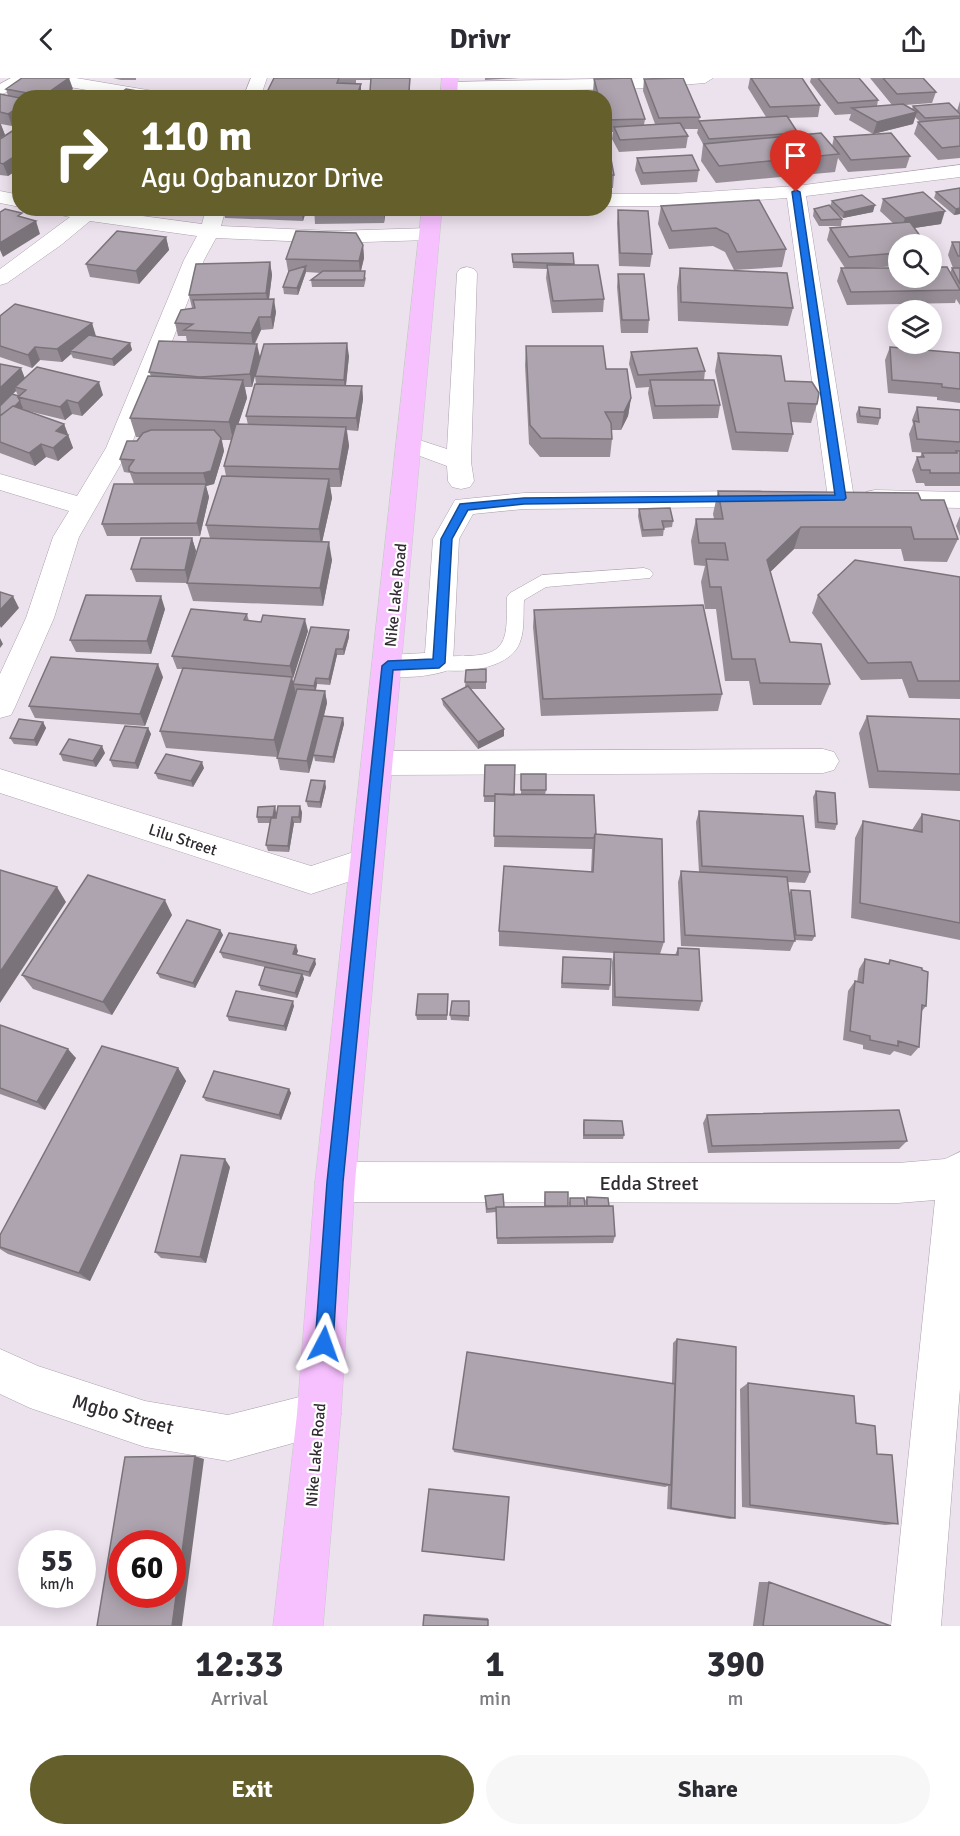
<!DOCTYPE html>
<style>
body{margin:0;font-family:Signika,sans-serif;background:#f7f7f7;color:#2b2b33;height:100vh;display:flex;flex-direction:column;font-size:22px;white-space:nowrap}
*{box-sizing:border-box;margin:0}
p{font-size:20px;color:#7c7c81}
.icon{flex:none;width:33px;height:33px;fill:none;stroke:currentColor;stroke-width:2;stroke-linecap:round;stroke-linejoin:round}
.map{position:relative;height:1548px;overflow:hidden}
.sheet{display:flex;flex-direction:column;background:#fff;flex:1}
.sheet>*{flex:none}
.banner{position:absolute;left:12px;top:12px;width:600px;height:126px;border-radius:24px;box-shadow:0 3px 15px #0003;background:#655f2b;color:#fff;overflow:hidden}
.fabs{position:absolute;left:888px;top:156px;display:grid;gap:12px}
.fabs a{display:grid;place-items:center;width:54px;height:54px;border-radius:50%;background:#fff;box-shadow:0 3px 15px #0003;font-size:30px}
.speed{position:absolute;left:18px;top:1452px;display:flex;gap:12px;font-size:30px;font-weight:700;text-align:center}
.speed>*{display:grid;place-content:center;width:78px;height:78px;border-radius:50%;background:#fff;box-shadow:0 3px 15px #0003;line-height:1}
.speed small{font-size:15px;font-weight:400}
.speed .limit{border:9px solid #d22;background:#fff;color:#111}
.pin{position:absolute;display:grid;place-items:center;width:51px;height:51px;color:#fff;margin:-62px -26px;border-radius:50% 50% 50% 0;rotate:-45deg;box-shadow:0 0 6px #0007}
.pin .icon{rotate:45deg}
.me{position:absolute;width:66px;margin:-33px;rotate:4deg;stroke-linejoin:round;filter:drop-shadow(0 0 4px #0008)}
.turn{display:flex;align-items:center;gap:21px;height:126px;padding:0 30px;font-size:27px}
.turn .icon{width:78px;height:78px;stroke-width:2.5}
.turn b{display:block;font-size:42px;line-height:51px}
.eta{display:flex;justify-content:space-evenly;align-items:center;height:102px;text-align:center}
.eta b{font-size:36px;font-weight:800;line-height:42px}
.action{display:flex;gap:12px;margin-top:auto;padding:12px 30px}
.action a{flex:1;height:69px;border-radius:36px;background:#655f2b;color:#fff;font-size:24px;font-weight:800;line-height:69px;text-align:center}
.action a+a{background:#f7f7f7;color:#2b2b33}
header{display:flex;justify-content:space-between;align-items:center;height:78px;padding:0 30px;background:#fff;font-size:27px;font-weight:800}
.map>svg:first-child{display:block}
</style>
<header><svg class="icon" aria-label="back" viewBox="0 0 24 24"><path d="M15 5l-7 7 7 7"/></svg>Drivr<svg class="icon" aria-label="share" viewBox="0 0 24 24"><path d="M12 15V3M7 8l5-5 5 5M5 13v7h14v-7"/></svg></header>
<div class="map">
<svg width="960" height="1548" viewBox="0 0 960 1548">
<rect width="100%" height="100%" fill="#ece2ee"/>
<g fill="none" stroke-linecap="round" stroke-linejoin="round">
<defs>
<path id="lane" d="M644 490 650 492 653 496 650 500 546 509 524 522C523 535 525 551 520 564 511 592 457 597 432 590L430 585 432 580C450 575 490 584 501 566 509 555 506 532 507 519L510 515 542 497Z"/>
<path id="street" d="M11 0H32L30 4 0 17V6Z
M39 0H76L165 15 173 20H132L47 5Z
M251 0H267L260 20H243Z
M643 0H713L705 5 630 11 450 14 442 9 450 4Z
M960 87V99L806 118 854 420 850 426 841 428 832 426 828 420 787 120 673 128H604V116H673L796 108Z
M0 113 20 117V129L0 125Z
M43 130H83L202 146 206 130H226L221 148 333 153 429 150 436 152 439 156 436 160 429 162 333 165 216 160 204 182 130 370 79 459 54 540 15 629 11 637 0 640V596L26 540 53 459 69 433 0 412V396L77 418 106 370 184 182 197 158 90 143 61 167 7 205 0 207V191L70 139 45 134Z
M467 189 474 191 477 195 471 384 474 403 470 409 461 411 452 409 448 403 447 388 401 371 398 366 401 361 410 359 447 371 457 195 460 191Z
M875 412 960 414V430L875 428 866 426 862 420 866 414Z
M760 413 769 415 773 421 769 427 760 429 524 431 473 436 459 461 453 585 449 592C429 599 398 602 378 595L373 588 378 581 388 577 425 575 433 461 455 422 524 415Z
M823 671 834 674 839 683 834 692 823 695 378 697 367 694 362 685 367 676 378 673Z
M0 691 311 788 366 770 378 774 383 784 378 794 311 816 0 715Z
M960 1074V1310L941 1548H891L935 1122 898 1125 335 1124 321 1118 315 1104 321 1090 335 1084 898 1085 945 1081Z
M0 1271 38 1288 145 1323 228 1337 319 1314 335 1320 341 1336 335 1352 319 1358 228 1383 145 1369 30 1330 0 1316Z"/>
<path id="primary" d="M442 0H458L457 20H440Z
M422 130H442L355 1104 341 1336 323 1548H273L297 1336 315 1104Z"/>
</defs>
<use href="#lane" stroke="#aca1ad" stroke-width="1"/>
<use href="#street" stroke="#aca1ad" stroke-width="1"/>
<use href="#primary" stroke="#c9c8c9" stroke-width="1"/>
<use href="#lane" fill="#fff" fill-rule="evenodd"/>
<use href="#street" fill="#fff" fill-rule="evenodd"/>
<use href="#primary" fill="#f7c0ff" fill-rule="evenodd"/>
</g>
<path fill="#968d96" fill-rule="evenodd" d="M113 0H136V2H121Z
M274 0H410V20H370L371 2H356V6H361V20H267L266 16Z
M485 0H520L485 2Z
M750 0H802L820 27 818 39 788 40 798 55V57L832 68 834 59 910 78 906 90 848 94 838 80 835 94 716 105 701 83 703 66 697 55 698 51H684L688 58 686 70 619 74 612 61 613 54H604V20H595L593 13 594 1 645 41 644 47 655 46 643 13 644 1 700 39 699 43 766 39 748 10Z
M811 0H859L878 22 877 28 892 27 870 0H923L936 14 932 25 905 27 912 31 913 28 957 33 960 23V80L938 82 914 56 918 44H920L915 39 913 46 873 56 849 42 851 36 835 37 810 4Z
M6 11H73L61 20H20V43L12 48 1 46 5 57 0 60V16L8 18Z
M20 48V90L8 98 0 97V61Z
M604 65 614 97 613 110H604Z
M637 80 699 92 697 104 641 107 635 92Z
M960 110V136L954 137 934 120 936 114Z
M883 121 941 146 914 150 898 166V188L867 190 950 195 952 190H953L948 177 952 164H960V227L956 221 955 225 847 227 837 203 841 190H845L827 162 830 150 893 145 880 133Z
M832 123 873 134 843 140 837 135 842 141 841 148H819L813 138 814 131 830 128Z
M661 128 786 171 782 189 734 192 725 174 713 168 669 171 658 146Z
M223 130H307L303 143 225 140Z
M314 130H386L384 145 315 146Z
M618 132 652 176 650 189 619 188 617 145Z
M166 159 169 172 139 206 90 199 86 186Z
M363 167 364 180 361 193 366 200 364 209H312L311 202 321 195 306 194 298 217 284 216 283 209 289 194 288 193 286 181Z
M573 175 574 187 604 221 603 234 552 235 546 200 547 191 513 190 512 176Z
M270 184 272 197 269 221 276 234 273 251 261 252 255 266 260 279 252 309H245L247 320 238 347H248L246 338 256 306 255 298 349 278 346 308H362L363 321 358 353 347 352 349 368 341 409H330L332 420 322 464 332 482 323 528 193 523 187 505 136 504 131 491 192 460 196 473 193 487 210 460 206 447 226 398 224 388 231 362H222L224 373 214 406 206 408 209 419 200 458H107L102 446 134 406 130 395 124 394 120 381 137 363 140 359H136L130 340 151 298 149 294 187 264 186 258H178L175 245 192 230 189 217Z
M680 190 793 230 788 248 678 243 677 209Z
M618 196 649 242 648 255H621L617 209Z
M0 238 92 245 95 258 130 265 132 272 114 288 73 280 71 276 62 284 40 282 32 290 0 279Z
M526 268 606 291 631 320 628 338 621 352H611L612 361 610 379H540L529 366 525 287Z
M890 269 960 275V325L937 322V319L888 315 885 282Z
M631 274 705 293 704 302 720 327 718 340 653 341 648 315 649 309 636 310 629 286Z
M718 275 785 303 817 326 811 345 791 344 793 356 788 374 732 372 715 293Z
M0 286 25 300 103 317 82 338 72 336 65 342 28 333 64 346 73 370 58 383 46 379 35 388 0 375ZM16 313 18 318 12 316Z
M859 329 880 340 878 347 857 345 856 336Z
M917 329 960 332V408H925L924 405H916L912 392 917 379H920L922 375H932L912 374 909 356 913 346 912 342Z
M718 413 921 422 958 461 947 484 904 483 901 471H794L770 494 790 564 830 606 821 627H753L749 603H725L716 531H705L701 504 705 488 694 487 691 463 696 441H714L713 436Z
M639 431 673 443 672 449 664 450 663 458 642 459 638 438Z
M960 438V458L956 448Z
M960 499V621L909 620 902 601 861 602 812 535 818 517Z
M165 531 151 576 76 574 70 562Z
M534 532 722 616 718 633 541 638 533 549Z
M247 536 249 543 308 553 292 601 293 606 349 559 344 577H337L330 607 317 606 316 612 325 613 327 625 324 638 343 640 344 646 334 685 315 683 314 678 309 695 280 692 277 679 166 670 160 653 183 591H177L172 578Z
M486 591V611H470L504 658 478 671 443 627 442 621 465 610 466 592Z
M163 599 145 648 35 640 29 628Z
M867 638 960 641V713L869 710 859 655Z
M43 644 46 650 37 668 14 666 10 660Z
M148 650 151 656 138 691 113 689 110 682Z
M105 675 96 689 63 683 60 676Z
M485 687 514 717H521V696L546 712 545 717 596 756 664 864 660 876 675 877 678 870 702 923 699 933 612 928V884L614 875 499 868V853L591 794 592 771 494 769 495 724H484Z
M204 690 193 709 158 701 155 695Z
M326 709 321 730 308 729 306 723Z
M816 713 837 746 835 752 815 750 813 719Z
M699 733 810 794 805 805 787 804 789 816 791 812 815 858 812 863 795 862 790 873 681 868 678 804 681 793 699 794 696 744Z
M276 734H302L301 745H294L289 774 268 773 266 767 270 745H258L257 739Z
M922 736 960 743V862L851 840 855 760 863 743 912 752Z
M172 837 112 937 33 911 22 897Z
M220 852 223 857 195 910 160 900 157 895Z
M298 873 296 876 316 886 310 899 303 897 304 901 297 920 261 912 259 907 265 889 223 880 220 874Z
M563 879 610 907 609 912 561 910Z
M865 881 888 886 890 882 926 928 922 933 919 969 911 978 894 973 890 977 863 971V967L843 962 848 913 855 903 857 904 859 891Z
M448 916 447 942H417L416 937Z
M469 923V943L451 942 450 937Z
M294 928 286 953 229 943 227 938Z
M0 947 76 980 45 1032 0 1016Z
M178 990 186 1003 90 1203 8 1176 0 1171V1157Z
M289 1011 291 1015 281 1042 206 1023 203 1019Z
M707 1037 907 1063 899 1071 708 1075 703 1045Z
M584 1042 624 1057 623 1061H583V1046Z
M230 1089 206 1185 161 1180 155 1174Z
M545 1114 568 1128H569L570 1120 586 1128 585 1123 587 1119 609 1128 615 1158 613 1165 497 1166 496 1134 486 1135 485 1122 504 1129 544 1128Z
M677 1261 735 1440 730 1441 667 1431 668 1408 665 1409 454 1374 453 1371 672 1305 673 1265Z
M748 1305 856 1345 877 1376 898 1446 885 1447 742 1429 740 1311Z
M759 1504H769L891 1548H753Z
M425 1536 488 1540V1548L424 1537Z"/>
<path fill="#7a737a" d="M69 0 73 11 61 20H44L43 18Z
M361 6V20L356 19Z
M20 28V43L12 48 8 36Z
M917 34 913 46 873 56 877 44Z
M0 45 5 57 0 60Z
M20 75V90L8 98 3 86Z
M875 127 873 134 843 140 844 134Z
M307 130 303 143 301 131Z
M384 130H386L384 145Z
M960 130V136L954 137 956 131Z
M945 133 941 146 901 152 905 140Z
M36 143 40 156 3 179 0 172V165Z
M166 159 169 172 139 206 136 193Z
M363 167 364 180 360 196 359 183Z
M270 184 272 197 268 228 266 215Z
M306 188V194L298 217 297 210Z
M274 221 276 234 273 251 271 239Z
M259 239 261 252 253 268 251 255Z
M92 245 96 258 75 274 70 273 71 276 62 284 57 271Z
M130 265 132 272 114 288 112 281Z
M347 265 349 278 345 315 344 302Z
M257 266 260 279 252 309 250 296Z
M35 269 40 282 32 290 28 277Z
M21 290 26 303 15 309 16 313 0 329V310Z
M243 302 247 320 233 362 229 344Z
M99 304 103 317 82 338 78 325Z
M362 308 363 321 358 353 356 340Z
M631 320 628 338 621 352 624 334Z
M67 322 72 336 65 342 60 329Z
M20 323 23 330 2 350 0 344Z
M64 346 73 370 58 383 53 370 56 353Z
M346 349 349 368 341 409 339 391Z
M221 360 224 373 214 406 206 408 209 419 200 458 197 445 206 406 203 395Z
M41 366 46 379 35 388 29 375Z
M329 401 332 420 321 469 319 451Z
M801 449 794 471 760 504 767 482Z
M192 460 196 473 188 505 185 492Z
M329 464 332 482 323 528 320 510Z
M13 518 19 530 1 550 0 548V532Z
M161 518 165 531 151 576 147 563Z
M305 541 308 553 293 601 290 588Z
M349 552V559L344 577 343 571Z
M0 560 3 566 0 570Z
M336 571 337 577 330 607 329 601Z
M158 586 163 599 145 648 140 636Z
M292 599 296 616 278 679 274 662Z
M316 600 317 606 315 614 314 608Z
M325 613 327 625 309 695 307 683Z
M343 640 344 646 334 685 333 679Z
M43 644 46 650 37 668 34 662Z
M148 650 151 656 138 691 135 685Z
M504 651V658L478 671V664Z
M102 668 105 675 96 689 93 683Z
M202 684 204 690 193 709 191 703Z
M325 703 326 709 321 730 320 724Z
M275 728 276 734 275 745 273 739Z
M300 728 302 734 301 745 299 739Z
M292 739 294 745 289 774 288 768Z
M57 809 66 824 0 925V894Z
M165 822 172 837 112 937 103 924Z
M220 852 223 857 195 910 193 905Z
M296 867 298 873 295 881 293 876Z
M315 881 316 886 310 899 309 894Z
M302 896 304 901 297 920 295 915Z
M293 923 294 928 286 953 284 948Z
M68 971 76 980 45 1032 37 1024Z
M178 990 186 1003 90 1203 79 1195Z
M289 1011 291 1015 281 1042 279 1037Z
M225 1081 230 1089 206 1185 200 1179Z
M195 1378 204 1381 182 1548H172Z"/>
<path fill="#aea4af" stroke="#7a737a" stroke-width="1.5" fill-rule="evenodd" d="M22 0H69L43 18 6 11Z
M274 0H339L337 5 361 6 356 19 266 16Z
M371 0H410L409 13H370Z
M631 0 645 41 605 42 604 20H599L594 1Z
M683 0 700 39 659 40 644 1Z
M751 0H802L820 27 770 29Z
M818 0H859L878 22 838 25Z
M883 0H923L936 14 897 16Z
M126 11 166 18 164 20H114Z
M0 16 20 20V28L8 36 0 34Z
M482 17H521L522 20H482Z
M949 25 960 36V38L925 40 913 28Z
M903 26 917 34 877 44 852 30Z
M787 38 798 55 709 61 699 43Z
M960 40V68L942 70 918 44Z
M680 45 688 58 620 62 614 49Z
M20 48V75L3 86 0 85V61Z
M821 55 839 76 719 88 704 66Z
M891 55 910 78 851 82 834 59Z
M604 65H608L614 97H604Z
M692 77 699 92 643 95 637 80Z
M960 110V130L956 131 936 114Z
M923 114 945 133 905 140 883 121Z
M862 117 875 127 844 134 832 123Z
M759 122 786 171 737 174 728 156 716 150 672 153 661 128Z
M829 127 842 141 821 142 814 131Z
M314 130H384V133H313Z
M5 131 22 135 18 138 36 143 0 165V134Z
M618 132 648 133 652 176 620 175Z
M910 144 926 166H898V175L849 179 830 150Z
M117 153 166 159 136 193 86 186Z
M296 153 356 155 363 167 359 183 286 181Z
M952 164H960V178H958Z
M573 175 574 186 513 184 512 176Z
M270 184 266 215 189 217 196 186Z
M547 187H598L604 221 553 223Z
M306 188 297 210 283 209 289 193Z
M932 189H947L960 212 851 214 841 190H898V200H932Z
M680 190 787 195 793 230 681 224Z
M952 190H960V206Z
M323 193H365L364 202H311Z
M618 196H644L649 242H622Z
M274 221 271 239H259L251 255 184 252 193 246 175 245 181 232 195 230 193 222Z
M15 226 92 245 57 271 35 269 28 277 0 268V238Z
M89 257 130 265 112 281 70 273Z
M159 263 257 266 250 296 200 299 149 294Z
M347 265 344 302 255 298 264 266Z
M526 268H603L606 291H627L631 320 624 334H605L611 345 612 361 541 360 530 347Z
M890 269 960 275V311L942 309V306L892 302Z
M697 270 705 293 638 297 631 274Z
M718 275 781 278 785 303 812 304 819 315 817 326 788 325 793 356 736 354Z
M0 286 21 290 0 310Z
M37 289 99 304 78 325 67 322 60 329 18 319 26 312 15 309Z
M148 298 243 302 229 344 130 340Z
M650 302H714L720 327 655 328Z
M255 306 362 308 356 340 246 338Z
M12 316 19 318 18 319 20 323 15 328H13L0 338V328Z
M13 328 64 346 56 353 68 357 53 370 41 366 29 375 0 364V338Z
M859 329 880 331V340L860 338Z
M917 329 960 332V364L917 361 914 343 919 344Z
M236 346 346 349 339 391 224 388Z
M151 352H214L221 360 211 393 203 395H135L129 393V389L134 382 120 381 127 363H137L143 355Z
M956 373H960V395H930V392H921L917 379H924L922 375H957Z
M222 398 329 401 319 451 206 447Z
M114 406H206L197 445 102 446Z
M718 413 918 415 921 422H944L958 461H914L911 449H801L767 482 790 564 821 566 830 606 760 605 755 581H732L721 509H710L706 481 728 482 725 465H699L696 441H723Z
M670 430 673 443H662L664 451 643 452 639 431Z
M141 460H192L185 492 131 491Z
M201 460 329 464 320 510 187 505Z
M855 482 960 499V603H918L911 584 868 585 818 517Z
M0 514 13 518 0 532Z
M86 517 161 518 147 563 70 562Z
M703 527 722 616 543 621 534 532Z
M191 531 247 536 244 542 261 544 263 537 305 541 290 588 172 578Z
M311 549 349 552 343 571H336L329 601 316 600 314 608 293 606Z
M51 579 158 586 140 636 29 628Z
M183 590 292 599 274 662 160 653Z
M486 591V604H465L466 592Z
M468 608 504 651 478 664 442 621Z
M297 611 325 613 307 683 277 680Z
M323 638 343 640 333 679 313 677Z
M867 638 960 641V696L878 693Z
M19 641 43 644 34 662 10 660Z
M125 648 148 650 135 685 110 682Z
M69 661 102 668 93 683 60 676Z
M166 676 202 684 191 703 155 695Z
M485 687H515L514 717 495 716V718H484Z
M521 696H546V712H521Z
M311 702 325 703 320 724 306 723Z
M816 713 835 715 837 746 818 744Z
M495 716 594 717 596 756H595L594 760 494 758Z
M275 728 273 739H257L258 729Z
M278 728H300L299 739H292L288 768 266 767 271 740H276Z
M699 733 803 738 810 794 702 788Z
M922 736 960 743V845L860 825 863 743 922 754Z
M595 756 662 761 664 864 499 853 504 788 593 794Z
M0 792 57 809 0 894Z
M681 793 787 799 795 863 685 857Z
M88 797 165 822 103 924 22 897Z
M791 812 810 813 815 858 796 857Z
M187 842 220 852 193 905 157 895Z
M229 855 296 867 293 876 315 881 309 894 220 874Z
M678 870 699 871 702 923 615 919 614 874 678 877Z
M563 879 611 881 610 907 562 905Z
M865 881 889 886 890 882 922 890V892L928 894 926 928 922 927 919 969 898 963V968L870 962V958L850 953 855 903 863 905Z
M265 889 302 896 295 915 259 907Z
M236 913 293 923 284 948 227 938Z
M418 916H448L447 937H416Z
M452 923H469V938L450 937Z
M0 947 68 971 37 1024 0 1010Z
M102 968 178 990 79 1195 0 1169V1157Z
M214 993 289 1011 279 1037 203 1019Z
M899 1032 907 1063 712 1068 707 1037Z
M584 1042 622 1043 624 1057H584Z
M181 1077 225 1081 200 1179 155 1174Z
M545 1114H568V1128H545Z
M503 1116 504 1129H496V1130L487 1131 485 1118Z
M587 1119 608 1120 609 1128H587Z
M570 1120H584L585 1128H570Z
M613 1128 615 1158 497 1160 496 1129Z
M677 1261 736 1269 735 1440 671 1430Z
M467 1274 675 1306 671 1407 453 1371Z
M748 1305 854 1318 856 1345 875 1348 877 1376 892 1377 898 1446 750 1427Z
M195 1378 172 1548H97L125 1379ZM122 1466H172V1516H122Z
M429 1411 509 1419 504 1482 422 1473Z
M769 1504 891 1548H763Z
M424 1537 488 1542V1548H423Z"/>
<path fill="#1a73e8" stroke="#114b97" stroke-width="1.5" d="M796 112 800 114 846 420 844 422 524 426 468 432 452 461 445 585 439 590 393 592 343 1104 333 1266 330 1273 324 1275 317 1273 315 1266 327 1104 382 588 388 583 433 581 441 461 460 426 524 420 835 417 792 114Z"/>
<g text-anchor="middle" stroke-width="4.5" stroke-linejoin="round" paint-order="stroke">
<g font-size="16" fill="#2e2a2f" stroke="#fff">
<text transform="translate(395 517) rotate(-84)" y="6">Nike Lake Road</text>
<text transform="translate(183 761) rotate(18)" y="6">Lilu Street</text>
<text transform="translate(315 1377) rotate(-85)" y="6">Nike Lake Road</text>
</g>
<g font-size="20" fill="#2e2a2f" stroke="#fff">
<text x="649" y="1112">Edda Street</text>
<text transform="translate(123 1336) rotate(15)" y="7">Mgbo Street</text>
</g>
</g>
</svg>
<div class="fabs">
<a><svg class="icon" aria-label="search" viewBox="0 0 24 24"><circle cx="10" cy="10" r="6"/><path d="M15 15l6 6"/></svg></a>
<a><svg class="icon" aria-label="layers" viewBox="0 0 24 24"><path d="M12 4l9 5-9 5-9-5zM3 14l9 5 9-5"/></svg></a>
</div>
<div class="speed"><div>55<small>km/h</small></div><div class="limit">60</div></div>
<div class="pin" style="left:796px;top:114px;background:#d93025"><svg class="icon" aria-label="arrive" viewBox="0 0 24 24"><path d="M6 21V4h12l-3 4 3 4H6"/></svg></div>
<svg class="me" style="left:324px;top:1266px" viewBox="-20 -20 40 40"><path d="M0-17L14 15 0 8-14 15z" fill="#1a73e8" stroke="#fff" stroke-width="4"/></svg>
<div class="banner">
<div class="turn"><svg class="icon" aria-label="right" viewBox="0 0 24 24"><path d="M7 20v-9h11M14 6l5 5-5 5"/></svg><div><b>110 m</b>Agu Ogbanuzor Drive</div></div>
</div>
</div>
<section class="sheet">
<div class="eta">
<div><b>12:33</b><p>Arrival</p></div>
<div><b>1</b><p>min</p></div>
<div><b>390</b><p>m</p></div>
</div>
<div class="action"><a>Exit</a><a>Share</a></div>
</section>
